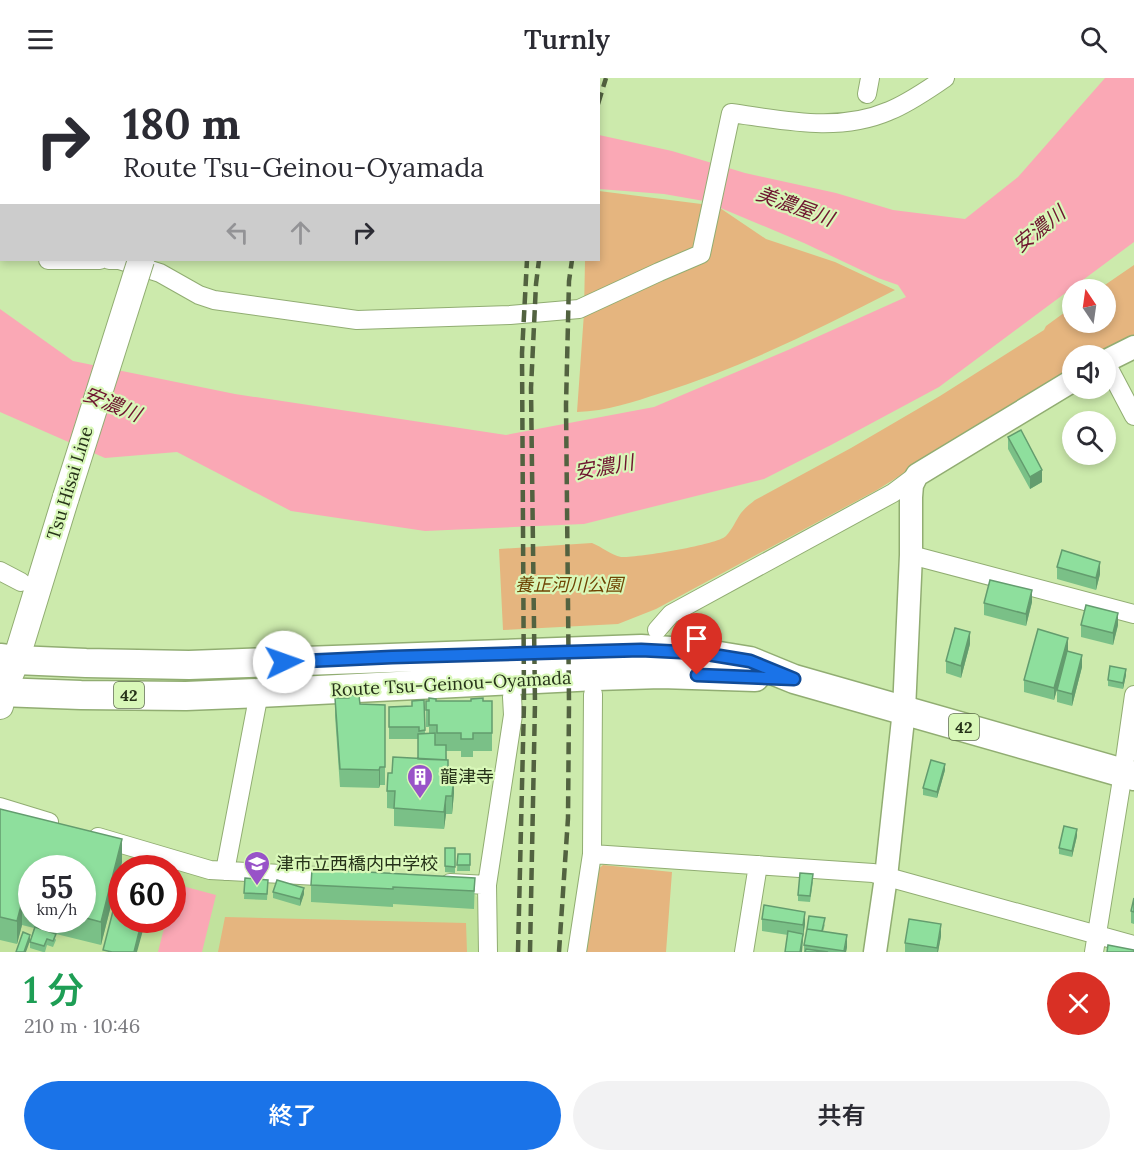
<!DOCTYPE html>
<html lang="ja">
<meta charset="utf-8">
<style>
body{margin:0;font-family:Lora,"Noto Sans JP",serif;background:#f2f2f3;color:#2b2b33;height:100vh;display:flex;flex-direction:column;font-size:22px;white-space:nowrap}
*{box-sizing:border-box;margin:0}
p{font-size:20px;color:#7c7c81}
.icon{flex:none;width:33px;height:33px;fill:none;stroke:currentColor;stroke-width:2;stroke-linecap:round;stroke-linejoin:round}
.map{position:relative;height:874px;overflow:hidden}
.drawer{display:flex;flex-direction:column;background:#fff;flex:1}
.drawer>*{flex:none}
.top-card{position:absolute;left:0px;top:0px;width:600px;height:183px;box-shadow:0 3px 9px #0003;background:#fff;color:#2b2b33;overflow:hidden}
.needle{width:39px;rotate:347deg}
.buttons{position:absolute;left:1062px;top:201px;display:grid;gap:12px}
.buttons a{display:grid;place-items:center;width:54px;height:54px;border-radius:50%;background:#fff;box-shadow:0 3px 9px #0003;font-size:30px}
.speed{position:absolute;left:18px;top:777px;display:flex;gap:12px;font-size:30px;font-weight:700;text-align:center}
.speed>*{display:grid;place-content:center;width:78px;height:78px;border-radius:50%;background:#fff;box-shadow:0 3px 9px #0003;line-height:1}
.speed small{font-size:15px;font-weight:400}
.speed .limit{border:9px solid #d22;background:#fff;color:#111}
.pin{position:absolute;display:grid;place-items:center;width:51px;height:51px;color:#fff;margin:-62px -26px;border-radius:50% 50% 50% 0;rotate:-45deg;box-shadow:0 0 6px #0007}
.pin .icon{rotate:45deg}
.me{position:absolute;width:66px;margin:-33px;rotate:87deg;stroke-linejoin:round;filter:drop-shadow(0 0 4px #0008)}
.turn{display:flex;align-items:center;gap:21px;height:126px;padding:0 24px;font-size:27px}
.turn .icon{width:78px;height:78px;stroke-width:2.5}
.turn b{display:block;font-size:42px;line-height:51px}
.lanes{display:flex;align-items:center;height:57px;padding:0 24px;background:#0003;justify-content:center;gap:30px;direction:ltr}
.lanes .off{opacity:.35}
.round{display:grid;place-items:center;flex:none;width:63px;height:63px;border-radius:32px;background:#f2f2f3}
.overview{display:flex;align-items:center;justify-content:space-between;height:102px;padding:0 24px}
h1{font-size:36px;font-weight:600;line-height:45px;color:#1e9e55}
.action{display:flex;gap:12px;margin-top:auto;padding:12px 24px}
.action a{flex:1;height:69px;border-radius:36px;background:#1a73e8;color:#fff;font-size:24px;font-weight:600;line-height:69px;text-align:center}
.action a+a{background:#f2f2f3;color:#2b2b33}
header{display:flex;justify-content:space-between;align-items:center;height:78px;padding:0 24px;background:#fff;font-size:27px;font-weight:600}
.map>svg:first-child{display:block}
</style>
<header><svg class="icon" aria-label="menu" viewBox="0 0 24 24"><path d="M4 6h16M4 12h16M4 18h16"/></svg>Turnly<svg class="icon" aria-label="search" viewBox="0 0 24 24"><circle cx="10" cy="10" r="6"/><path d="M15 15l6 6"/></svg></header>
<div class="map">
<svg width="1134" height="874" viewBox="0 0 1134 874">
<rect width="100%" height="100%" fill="#cceaac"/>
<path fill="#c1e29d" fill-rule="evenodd" d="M0 740 172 790H122V842H172L173 791 208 801 475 817 480 822 481 874H0ZM32 790H82V842H32Z"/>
<path fill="#e5b57f" d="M599 113 717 128 766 161 835 184 895 212C819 251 743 289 661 315 633 324 607 333 577 334L584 235 585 182H598Z
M1134 187V259L1098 277 1072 278V291L1057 299 877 412 656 531 618 546 503 552 499 471 592 465C602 469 611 477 621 479 635 480 717 467 726 458 732 452 736 442 741 435 745 430 750 426 755 422L851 370 940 318 1044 252 1046 248 1072 229V244H1106V212L1099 211Z
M603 787 672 794 666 874H586L597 792Z
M225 839 466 845 467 874H218Z"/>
<path fill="#faa8b5" d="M1105 0H1134V164L939 309 831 367 764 401 584 446 425 453 291 433 177 374 105 380 0 334V231L73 283 235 316 506 357 654 329 788 272 906 219 898 207 878 200 804 165 704 123 664 116 599 111V57L672 73 745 95 836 115 893 132 965 141 1018 99Z
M175 806 216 817 202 874H158L166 842H172L173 816Z"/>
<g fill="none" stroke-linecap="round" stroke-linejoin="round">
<defs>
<path id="minor" d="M867 16 870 0
M0 123 2 124
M0 160 2 161
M48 182H100
M109 182H119L160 195 199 217 214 222 357 242 510 237 579 231 659 194 701 176 731 35C783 42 838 55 889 33 909 25 927 12 945 0
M1106 285 1134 338
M911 477 1134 536
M0 493 21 504
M657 552 671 536 893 415 917 397
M0 729 49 744
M98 759 210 792 336 799
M592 776 873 795 1134 867
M225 793 259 615
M450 805 487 807
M488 874 487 807 513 637 512 619
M577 874 592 776 593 616
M744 874 758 787
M1094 874 1123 695 1134 617"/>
<path id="tertiary" d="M1106 283 1134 269
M875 874 886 799 904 632 911 477V419L912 407 917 397 1072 303"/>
<path id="secondary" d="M197 2 198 0
M0 628 3 615 16 582 66 419"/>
<path id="primary" d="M0 580 16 582 86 585 189 587 641 571 701 575 750 583 794 601 1134 698
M0 614 81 617 186 618 259 615 596 598 661 596 755 599"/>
</defs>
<use href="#minor" stroke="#91ad72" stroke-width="20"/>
<use href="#tertiary" stroke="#91ad72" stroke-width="25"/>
<use href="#secondary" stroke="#91ad72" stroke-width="28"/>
<use href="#primary" stroke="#91ad72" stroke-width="31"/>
<use href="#minor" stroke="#fff" stroke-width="18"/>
<use href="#tertiary" stroke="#fff" stroke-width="22"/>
<use href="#secondary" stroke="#fff" stroke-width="26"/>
<use href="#primary" stroke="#fff" stroke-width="28"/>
<path stroke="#526240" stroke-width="4.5" stroke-dasharray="12 6" stroke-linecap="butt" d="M558 2V0
M569 2 570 0
M598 26 606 0
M518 874 524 625 522 275 527 182
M530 874 535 625 531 310 536 206 539 182
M559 874 568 740 569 625 566 327 569 203 572 182"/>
<defs>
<path id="secondary-bridge" d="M66 419 141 182"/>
</defs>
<use href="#secondary-bridge" stroke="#91ad72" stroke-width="28" stroke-linecap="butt"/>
<use href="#secondary-bridge" stroke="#fff" stroke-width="26"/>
</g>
<path fill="#7ac087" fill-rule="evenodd" d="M339 0H394V2H339Z
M1008 359 1042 404 1030 411 1008 371Z
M1057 489 1100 496 1096 512 1057 501Z
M1032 524 1026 548 984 537V525Z
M1081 547H1118L1113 567 1081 559Z
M970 566 961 600 946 595V583Z
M1068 572V573L1082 589 1072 628 1057 624V612L1062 594 1054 622 1024 614V602Z
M1126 597 1123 611 1108 608V602Z
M335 620H349L360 626 385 627V707H380L379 710 340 709 335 638Z
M424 622 425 655H429V649H426V623H492V673H473V679H461V673H446L448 696 454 715 452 736H446L444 751 394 748V731L387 730V713L392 695 418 680V661H389V629L412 628Z
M945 692 937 720 923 717V710Z
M0 731 122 784 101 867 52 855 56 862 53 869 47 867 45 874H43L30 870V864L34 850 22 847 17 866 0 862ZM32 790H82V842H32Z
M1077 758 1072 779 1059 776V770Z
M445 770H455V795L445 794Z
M458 776H470V793H457Z
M245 800 268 802 267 822 244 821Z
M475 800 474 831 393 826V829L311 824V807Z
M813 803 810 824 798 823V817Z
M273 814 304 816 300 828 273 820Z
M1134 820V846L1131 845V833Z
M762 841 805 846 803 859 802 874H785L788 857 762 853Z
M825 846 823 854 847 869 846 874H804V867Z
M941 858 938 874H905V865Z"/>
<path fill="#639c6e" d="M1042 392V404L1030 411V399Z
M1100 484V496L1096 512V500Z
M1032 512V524L1026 548V536Z
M1118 535V547L1113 567V555Z
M970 554V566L961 600V588Z
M1068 560V572L1054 622V610Z
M1082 577V589L1072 628V616Z
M1126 591V597L1123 611V605Z
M945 686V692L937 720V714Z
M380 689V707L379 710V692Z
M454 697V715L452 736V718Z
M446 718V736L444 751V734Z
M1077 751V758L1072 779V773Z
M122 761V784L101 867V844Z
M304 810V816L300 828V821Z
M22 824V847L17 866V843Z
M805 834V846L803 859V847Z
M142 842H145V845L137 874H134Z
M941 846V858L938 874H937Z
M803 856 802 874H800Z
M30 857V863L26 874H24Z
M847 857V869L846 874H844Z"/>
<path fill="#8edf9d" stroke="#639c6e" stroke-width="1.5" d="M1021 352 1042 392 1030 399 1008 359Z
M1062 472 1100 484 1096 500 1057 489Z
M990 502 1032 512 1026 536 984 525Z
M1086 527 1118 535 1113 555 1081 547Z
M955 550 970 554 961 588 946 583Z
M1038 551 1068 560 1054 610 1024 602Z
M1067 573 1082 577 1072 616 1057 612Z
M1110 588 1126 591 1123 605 1108 602Z
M350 617 359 618 360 626 385 627V689H380L379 692 340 691 335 620H349Z
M429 620 436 621V623H471V621L483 620V623H492V655H473V661H461V655H437V647H429V632H426V623H429Z
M424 622 425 652 419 653V649H389V629L412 628V623Z
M435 655V667H446V682L418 681V656Z
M393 679 448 682V696L454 697 452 718H446L444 734 394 730 395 713H387L388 695H392Z
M931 682 945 686 937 714 923 710Z
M0 731 122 761 101 844 82 839V790H32V827L22 824 17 843 0 839Z
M1064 748 1077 751 1072 773 1059 770Z
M445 770H455V789L445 788Z
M458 776H470V787H457Z
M312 791 475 800 474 813 393 809V811L311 807Z
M800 795 813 796 810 818 798 817Z
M245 800 268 802 267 816 244 815Z
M277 802 304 810 300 821 273 814Z
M1134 820V834L1131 833Z
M764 827 805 834 803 847 762 841Z
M113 833 122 835V842H142L134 874H112L103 872Z
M809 838 825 840 822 853 807 851Z
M909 841 941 846 937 870 905 865Z
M35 849 56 856 53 863 47 861 44 868 30 864Z
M807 851 847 857 844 873 804 867Z
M788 853 803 856 800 874H785Z
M23 854 30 857 24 874H16Z
M1108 867 1134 872V874H1107Z
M806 871 828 874H805Z"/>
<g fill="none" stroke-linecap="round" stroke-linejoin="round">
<defs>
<path id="route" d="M284 584 392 579 641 572 701 575 750 583 794 601 697 597"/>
</defs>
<use href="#route" stroke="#114b97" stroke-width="15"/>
<use href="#route" stroke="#1a73e8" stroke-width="10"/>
</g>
<defs>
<symbol id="building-pin" viewBox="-11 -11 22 30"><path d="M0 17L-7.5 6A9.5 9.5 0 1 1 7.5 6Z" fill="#9853c8" stroke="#d9f8b9"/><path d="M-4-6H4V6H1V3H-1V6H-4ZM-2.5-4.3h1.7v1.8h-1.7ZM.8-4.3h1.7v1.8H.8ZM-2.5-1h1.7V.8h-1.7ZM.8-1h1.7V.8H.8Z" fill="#fff"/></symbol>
<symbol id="school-pin" viewBox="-11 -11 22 30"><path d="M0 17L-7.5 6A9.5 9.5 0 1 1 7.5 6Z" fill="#9853c8" stroke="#d9f8b9"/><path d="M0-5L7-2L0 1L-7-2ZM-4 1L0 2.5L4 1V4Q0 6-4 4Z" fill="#fff"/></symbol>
</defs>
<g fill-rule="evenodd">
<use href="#building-pin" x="405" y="684" width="30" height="40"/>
<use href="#school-pin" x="242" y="771" width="30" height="40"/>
</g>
<g text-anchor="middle" stroke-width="4.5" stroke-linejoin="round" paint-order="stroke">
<g fill="#d9f8b9" stroke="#5c6d49" stroke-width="1.5">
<rect x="114" y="604" width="30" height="26" rx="4.5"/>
<rect x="949" y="636" width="30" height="26" rx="4.5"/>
</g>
<g font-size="16" font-weight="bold" fill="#263219">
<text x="129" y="623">42</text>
<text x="964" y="655">42</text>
</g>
<g font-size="18" fill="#263219" stroke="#d9f8b9">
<text transform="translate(70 405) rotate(-73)" y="6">Tsu Hisai Line</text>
<text transform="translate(451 606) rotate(-3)" y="6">Route Tsu-Geinou-Oyamada</text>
</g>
<g font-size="18" font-style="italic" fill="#6f4504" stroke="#d9f8b9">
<text x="569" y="513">養正河川公園</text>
</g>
<g font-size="18" fill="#263219" stroke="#d9f8b9" text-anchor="start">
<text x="440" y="705">龍津寺</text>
<text x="276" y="792">津市立西橋内中学校</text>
</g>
<g font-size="20" font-style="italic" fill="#6e1630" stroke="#d9f8b9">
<text transform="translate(795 128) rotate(20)" y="7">美濃屋川</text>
<text transform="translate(1039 151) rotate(-39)" y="7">安濃川</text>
<text transform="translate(112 326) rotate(22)" y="7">安濃川</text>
<text transform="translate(604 389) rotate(-10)" y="7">安濃川</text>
</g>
</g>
</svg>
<div class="buttons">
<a><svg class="needle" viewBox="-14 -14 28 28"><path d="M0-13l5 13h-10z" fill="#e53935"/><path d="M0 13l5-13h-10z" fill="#7c7c81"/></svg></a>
<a><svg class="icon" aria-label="sound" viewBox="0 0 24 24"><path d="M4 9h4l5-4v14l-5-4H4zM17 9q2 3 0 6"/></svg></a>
<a><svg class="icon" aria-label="search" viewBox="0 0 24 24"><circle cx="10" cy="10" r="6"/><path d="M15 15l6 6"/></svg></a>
</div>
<div class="speed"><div>55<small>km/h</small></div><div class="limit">60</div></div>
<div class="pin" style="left:697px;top:597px;background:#d93025"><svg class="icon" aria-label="arrive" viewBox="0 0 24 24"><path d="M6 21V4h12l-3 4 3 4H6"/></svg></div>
<svg class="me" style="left:284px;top:584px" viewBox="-20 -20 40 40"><circle r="19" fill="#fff"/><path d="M0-13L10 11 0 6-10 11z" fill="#1a73e8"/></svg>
<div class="top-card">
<div class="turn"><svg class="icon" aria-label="right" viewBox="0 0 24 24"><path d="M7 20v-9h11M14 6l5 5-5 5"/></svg><div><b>180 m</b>Route Tsu-Geinou-Oyamada</div></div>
<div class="lanes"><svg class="icon off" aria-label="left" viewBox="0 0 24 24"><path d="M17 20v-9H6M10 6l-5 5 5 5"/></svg><svg class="icon off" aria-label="ahead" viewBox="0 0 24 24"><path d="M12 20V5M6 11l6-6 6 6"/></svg><svg class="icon" aria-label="right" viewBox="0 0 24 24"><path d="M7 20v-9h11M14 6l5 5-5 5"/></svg></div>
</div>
</div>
<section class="drawer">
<div class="overview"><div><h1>1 分</h1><p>210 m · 10:46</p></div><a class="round" style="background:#d93025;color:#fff"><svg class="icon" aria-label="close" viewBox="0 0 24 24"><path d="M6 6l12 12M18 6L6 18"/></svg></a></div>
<div class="action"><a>終了</a><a>共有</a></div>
</section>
